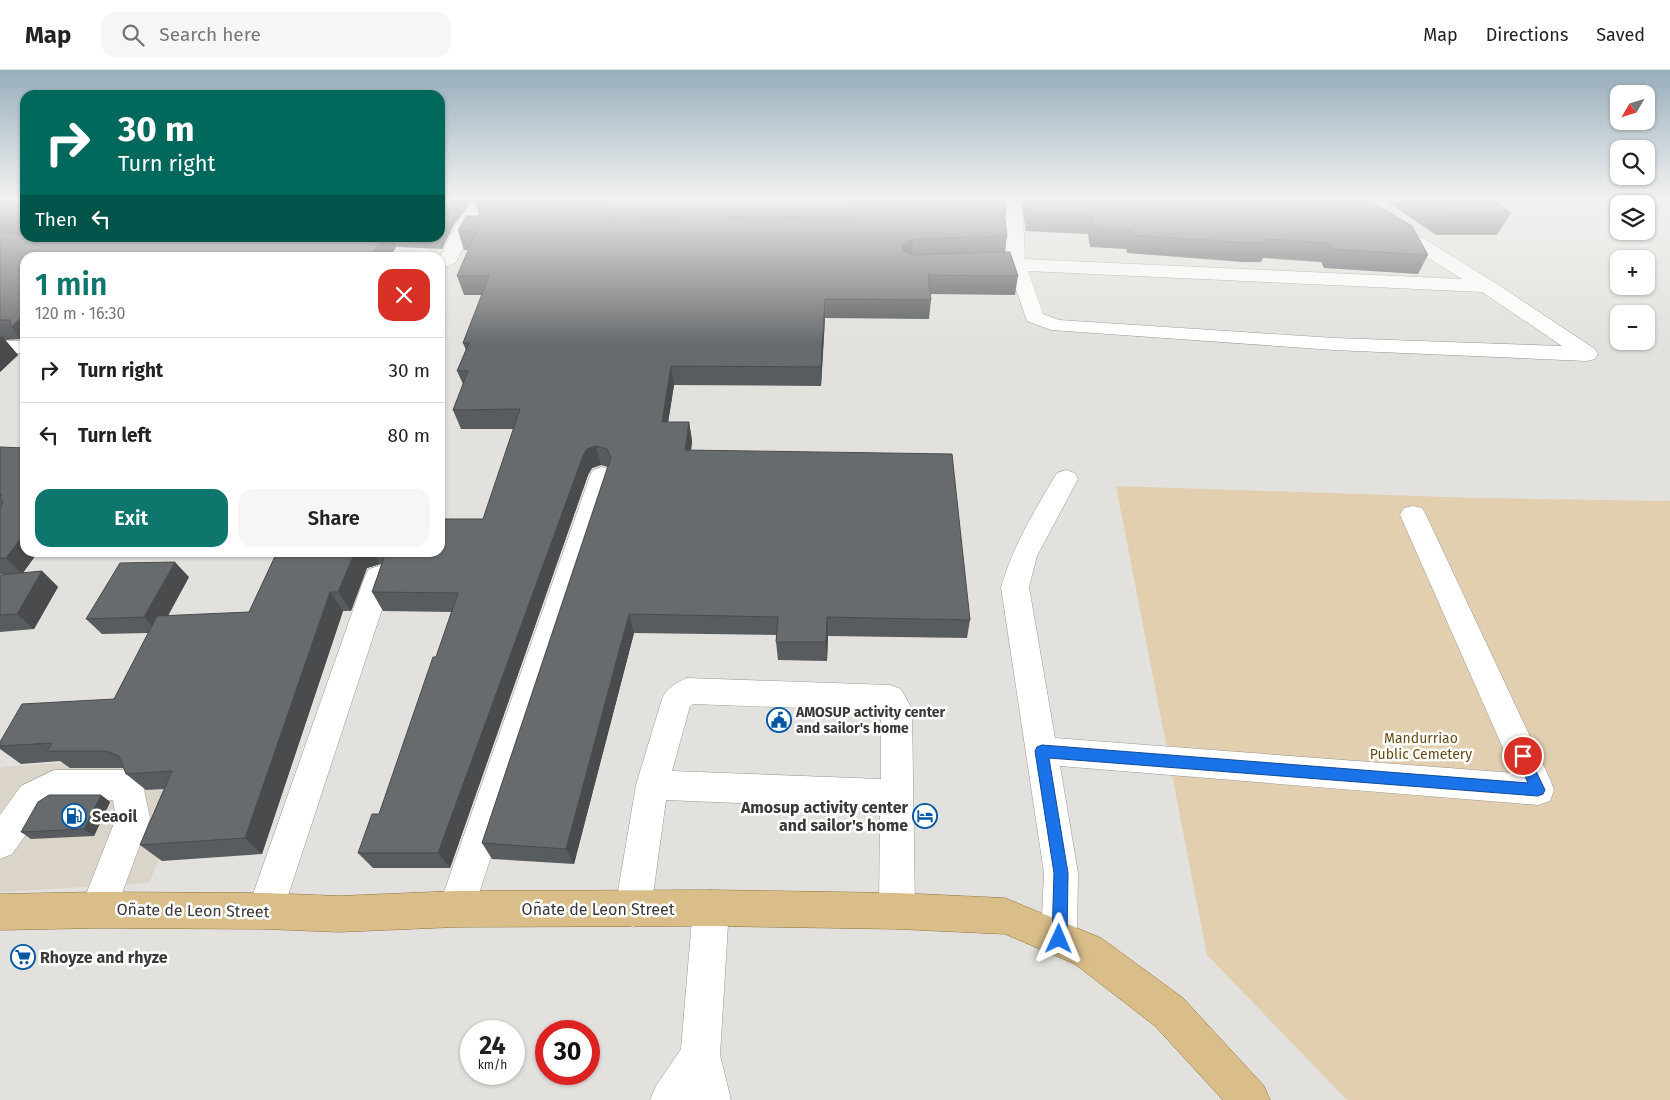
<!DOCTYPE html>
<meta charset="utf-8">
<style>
body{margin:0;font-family:"Fira Sans",sans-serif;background:#f6f6f6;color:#222;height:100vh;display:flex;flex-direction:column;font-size:19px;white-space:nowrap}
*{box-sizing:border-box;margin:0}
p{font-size:16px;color:#767676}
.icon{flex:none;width:28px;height:28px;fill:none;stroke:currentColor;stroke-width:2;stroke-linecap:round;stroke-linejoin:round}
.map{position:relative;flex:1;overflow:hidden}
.panel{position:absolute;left:20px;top:182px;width:425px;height:305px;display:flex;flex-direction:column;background:#fff;border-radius:15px;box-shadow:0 1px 4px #0004}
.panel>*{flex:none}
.top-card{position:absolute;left:20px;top:20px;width:425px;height:152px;border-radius:15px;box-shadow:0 1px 4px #0004;background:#00695c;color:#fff;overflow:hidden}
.needle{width:32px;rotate:231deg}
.controls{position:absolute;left:1610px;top:15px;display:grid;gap:10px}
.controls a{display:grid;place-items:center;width:45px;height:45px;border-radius:10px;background:#fff;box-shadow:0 1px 4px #0004;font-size:25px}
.speed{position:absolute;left:460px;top:950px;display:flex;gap:10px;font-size:25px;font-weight:700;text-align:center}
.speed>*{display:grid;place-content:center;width:65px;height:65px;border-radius:50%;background:#fff;box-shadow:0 1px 4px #0004;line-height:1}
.speed small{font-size:12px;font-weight:400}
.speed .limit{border:8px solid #d22;background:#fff;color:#111}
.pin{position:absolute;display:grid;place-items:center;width:42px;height:42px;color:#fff;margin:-21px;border:2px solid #fff;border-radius:50%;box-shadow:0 1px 5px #0007}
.me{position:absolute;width:55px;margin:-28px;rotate:1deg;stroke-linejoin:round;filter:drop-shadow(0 0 4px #0008)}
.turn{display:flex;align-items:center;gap:18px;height:105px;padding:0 15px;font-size:22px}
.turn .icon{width:65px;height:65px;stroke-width:2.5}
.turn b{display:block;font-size:35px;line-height:42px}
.then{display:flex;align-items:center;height:48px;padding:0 15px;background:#0003;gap:10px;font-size:19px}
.round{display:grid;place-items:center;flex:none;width:52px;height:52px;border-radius:15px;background:#f6f6f6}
.head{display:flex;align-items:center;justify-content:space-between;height:85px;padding:0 15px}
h1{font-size:30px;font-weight:600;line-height:38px;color:#0f766e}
.cta{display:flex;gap:10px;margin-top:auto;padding:10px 15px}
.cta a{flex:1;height:58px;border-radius:15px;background:#0f766e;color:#fff;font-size:20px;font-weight:600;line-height:58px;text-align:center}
.cta a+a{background:#f6f6f6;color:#222}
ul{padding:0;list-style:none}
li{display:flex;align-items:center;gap:15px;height:65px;padding:0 15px;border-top:1px solid #e0e0e0}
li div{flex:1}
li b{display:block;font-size:19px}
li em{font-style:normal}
header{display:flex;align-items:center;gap:30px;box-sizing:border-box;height:70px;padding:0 25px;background:#fff;border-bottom:1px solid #e0e0e0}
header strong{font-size:24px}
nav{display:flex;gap:28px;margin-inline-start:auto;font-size:18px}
.search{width:350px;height:45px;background:#f6f6f6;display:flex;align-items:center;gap:12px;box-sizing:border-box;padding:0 18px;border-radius:15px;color:#767676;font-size:19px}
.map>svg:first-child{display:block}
</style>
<header>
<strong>Map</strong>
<div class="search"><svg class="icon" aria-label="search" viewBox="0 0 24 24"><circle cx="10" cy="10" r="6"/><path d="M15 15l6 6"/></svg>Search here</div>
<nav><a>Map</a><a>Directions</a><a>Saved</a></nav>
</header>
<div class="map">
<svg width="1670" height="1030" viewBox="0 0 1670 1030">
<rect width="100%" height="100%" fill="#e3e1dd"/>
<path fill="#dad4c9" d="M204 683 149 813 0 822V701L2 697Z"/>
<path fill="#e2cfaf" d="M1116 416 1478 428 1670 431V1030H1347L1207 885Z"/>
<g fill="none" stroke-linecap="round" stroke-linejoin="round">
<defs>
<path id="minor" d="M473 130H491L473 157 456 192 440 200V188H437L441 185 455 157Z
M1002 130H1020L1023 147 1025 189 1462 209 1386 162 1384 158 1386 154 1393 152 1400 154 1494 212 1595 279 1598 284 1595 289 1587 291 1334 280 1051 260 1027 251 1009 200 992 198 989 194 992 190 1006 189 1005 147ZM1028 201 1482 222 1562 276 1334 268 1059 250 1043 244Z
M0 271H25V283H0Z
M602 397 611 400 614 406 474 839 469 852 456 857 443 852 438 839 590 406 593 400Z
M1066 400 1075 403 1078 409 1037 486 1029 517 1055 668 1514 703 1400 445 1404 438 1413 436 1422 438 1426 445 1550 709 1554 720 1550 731 1538 735 1060 696 1078 803 1077 869 1072 882 1059 887 1046 882 1041 869 1044 803 1001 517C1014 474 1034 441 1057 403Z
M379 496 389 499 393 506 283 841 278 854 265 859 252 854 247 841 365 506 369 499Z
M687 608 890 615 901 619 912 639 915 841 910 854 897 859 884 854 879 841 880 739 666 730 651 839 646 852 633 857 620 852 615 839 636 715 662 629C668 617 675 613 687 608ZM693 634 881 641V709L672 701 690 636Z
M54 700H127L139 705 143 715 150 748 111 853 98 858 85 853 80 840 116 748 113 730H58L45 738 12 784 0 789V745L21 716Z
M711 820 724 825 729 838 720 985 731 1030H650L656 1016 681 979 693 838 698 825Z"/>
<path id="major" d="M711 820 897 823 1005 828 1101 868 1183 928 1264 1016 1270 1030H1223L1155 956 1075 894 1005 864 897 859 711 856 456 857 339 862 265 859 98 858 0 860V824L98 822 265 823 339 826 456 821Z"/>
</defs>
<use href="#minor" stroke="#9a9894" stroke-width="1"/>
<use href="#major" stroke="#907339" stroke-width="1"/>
<use href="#minor" fill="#fff" fill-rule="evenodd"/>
<use href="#major" fill="#d9be89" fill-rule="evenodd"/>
</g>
<path fill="#595c5f" d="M0 130H25V168H440L453 156 442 179 396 177 389 188H25V274L21 269 5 270 18 285 0 302Z
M1006 130V141L1005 148 1007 166 1005 182 1018 206 1015 225 930 224 931 230 929 249 825 248 821 316 674 315 668 352H689L692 371 691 380 970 550 967 568 828 566 827 591 778 590 776 572V565L634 563 574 794 492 789 482 773 608 397 601 395 592 398 588 405 450 798H373L358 783 379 744 452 542 383 541 372 522 381 495 380 494 367 498 351 541H343L262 784 162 791 140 775 164 719 146 720 126 704 124 698H70L60 691 21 694 0 679V672L114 629 148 563 102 564 86 549 189 507 168 546 249 542 277 482H440L483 449 514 359H461L453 340 463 314 457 301 466 280 463 273 482 225H464L457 206 468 180H464L458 161 479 146 475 132Z
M1021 130H1369L1428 185 1418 204 1324 198 1321 192 1263 188 1261 192H1243L1127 183 1126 179 1090 177 1088 164 1026 161Z
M1385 130H1493L1511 143 1497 165H1436Z
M0 377 25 482H38L23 503 42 501 58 517 34 559 0 562V505L8 504H0Z
M101 725 110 732 94 766 31 769 21 762Z"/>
<path fill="#494b4d" d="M453 130H472L453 156 442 179 438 168H440V151L447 137Z
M382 168H392L396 177 389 188H369Z
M913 169 912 188 904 190 901 177 906 171Z
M825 229V248L821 316V297Z
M25 244V274L11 257Z
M2 266 18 285 0 302V267Z
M671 296 674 315 665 372 662 352Z
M689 352 692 371 689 400 685 380Z
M596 376 601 395 592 398 588 405 450 798 438 783 583 386 587 379Z
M25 463V482H38L22 504 6 488Z
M355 482H373L380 494 367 498 351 541 338 522Z
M175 492 189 507 158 563 144 547Z
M42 501 58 517 34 559 17 544Z
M330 522 343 541 262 784 245 768Z
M629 544 634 563 574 794 566 779Z
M827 547 828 566 827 591 826 572Z
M101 725 110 732 94 766 84 759Z"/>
<path fill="#686b6e" stroke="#494b4d" d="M0 130H25V149L0 147Z
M440 130H453L447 137 440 151Z
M476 130H1006V141H1004L1007 166 913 169 906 171 901 177 906 183 913 185 1010 182 1018 206 928 205 931 230 825 229 821 297 671 296 662 352H689L685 380 952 384 970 550 827 547 826 572H776L778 547 629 544 566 779 482 773 611 387 607 379 596 376 587 379 583 386 438 783H358L372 744H379L433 587H436L458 523 372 522 384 488 381 482H440V449H483L520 339 453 340 468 301H457L469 273H463L489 206H457L476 162 458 161 466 146 849 148 858 145 860 140 858 136 849 133 475 132Z
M1027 130H1369L1412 156 1428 185 1332 179 1329 173 1267 169 1268 173H1250L1132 165 1131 160 1094 158 1093 146 1029 142Z
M1429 130H1493L1511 143 1448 142Z
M0 162 25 165V168H51L110 170H238L237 168H382L369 188H25V244L11 257 10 250H0Z
M0 377 25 378V463L6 488H0V438L3 433 0 426 2 425 0 424Z
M277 482H355L338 522H330L245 768 140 775 172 701 126 704 119 686 106 681H47L52 673 0 676V672L22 634 114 629 157 546 249 542Z
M175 492 144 547 86 549 120 493Z
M42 501 17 544 0 545V505Z
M49 725H101L84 759 21 762 38 732Z"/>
<linearGradient id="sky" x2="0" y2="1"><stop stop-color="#97aebb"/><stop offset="0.47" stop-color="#f2f2f0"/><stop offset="1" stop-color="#f2f2f0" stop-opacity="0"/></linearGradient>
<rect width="1670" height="274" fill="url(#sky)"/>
<path fill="#1a73e8" stroke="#114b97" d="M1042 675 1528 713 1516 686 1518 682 1523 680 1527 682 1545 720 1543 724 1538 726 1049 688 1068 803 1067 869 1065 874 1059 876 1054 874 1052 869 1054 803 1035 681 1037 677Z"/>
<defs>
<symbol id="civic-ring" viewBox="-11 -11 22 22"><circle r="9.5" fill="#fff" stroke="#0057a4" stroke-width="1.5"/><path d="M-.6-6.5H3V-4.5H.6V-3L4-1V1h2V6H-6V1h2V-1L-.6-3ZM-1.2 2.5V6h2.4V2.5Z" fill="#0057a4"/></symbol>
<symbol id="fuel-ring" viewBox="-11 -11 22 22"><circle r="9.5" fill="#fff" stroke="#0057a4" stroke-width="1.5"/><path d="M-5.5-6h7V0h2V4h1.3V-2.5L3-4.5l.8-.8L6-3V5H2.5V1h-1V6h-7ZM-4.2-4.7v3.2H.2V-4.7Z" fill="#0057a4"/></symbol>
<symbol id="hotel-ring" viewBox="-11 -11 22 22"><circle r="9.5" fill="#fff" stroke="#0057a4" stroke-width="1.5"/><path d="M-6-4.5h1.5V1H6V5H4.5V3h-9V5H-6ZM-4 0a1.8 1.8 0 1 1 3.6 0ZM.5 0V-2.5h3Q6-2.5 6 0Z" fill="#0057a4"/></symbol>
<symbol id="supermarket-ring" viewBox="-11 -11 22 22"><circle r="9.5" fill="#fff" stroke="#0057a4" stroke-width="1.5"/><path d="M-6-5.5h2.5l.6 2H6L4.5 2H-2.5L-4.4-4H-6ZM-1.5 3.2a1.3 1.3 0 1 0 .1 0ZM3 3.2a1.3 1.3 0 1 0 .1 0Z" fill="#0057a4"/></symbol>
</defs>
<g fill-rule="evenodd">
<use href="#civic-ring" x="765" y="636" width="28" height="28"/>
<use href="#fuel-ring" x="60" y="732" width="28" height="28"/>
<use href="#hotel-ring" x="911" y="732" width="28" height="28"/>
<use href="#supermarket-ring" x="9" y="873" width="28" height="28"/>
</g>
<g text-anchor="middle" stroke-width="5" stroke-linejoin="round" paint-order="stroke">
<g font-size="14" font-weight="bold" fill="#3a3938" stroke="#fff" text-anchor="start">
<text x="796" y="647">AMOSUP activity center<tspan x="796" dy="16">and sailor's home</tspan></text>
</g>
<g font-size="14" fill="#674c16" stroke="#fff">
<text x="1421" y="673">Mandurriao<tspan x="1421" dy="16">Public Cemetery</tspan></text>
</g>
<g font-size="16" font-weight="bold" fill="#3a3938" stroke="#fff" text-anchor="start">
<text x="908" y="743" text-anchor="end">Amosup activity center<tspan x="908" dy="18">and sailor's home</tspan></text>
<text x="92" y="752">Seaoil</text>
<text x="40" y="893">Rhoyze and rhyze</text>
</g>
<g font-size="16" fill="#3a3938" stroke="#fff">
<text x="598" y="845">Oñate de Leon Street</text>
<text transform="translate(193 840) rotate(1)" y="6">Oñate de Leon Street</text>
</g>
</g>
</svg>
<div class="controls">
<a><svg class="needle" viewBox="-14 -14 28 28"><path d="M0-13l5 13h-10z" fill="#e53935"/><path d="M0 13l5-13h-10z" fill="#767676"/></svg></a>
<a><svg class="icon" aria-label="search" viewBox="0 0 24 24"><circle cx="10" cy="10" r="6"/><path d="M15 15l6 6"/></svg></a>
<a><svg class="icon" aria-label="layers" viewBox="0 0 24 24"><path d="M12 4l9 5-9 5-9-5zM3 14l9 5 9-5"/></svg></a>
<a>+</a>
<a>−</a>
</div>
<div class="speed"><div>24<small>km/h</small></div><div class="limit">30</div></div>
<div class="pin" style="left:1523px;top:686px;background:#d93025"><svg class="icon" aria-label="arrive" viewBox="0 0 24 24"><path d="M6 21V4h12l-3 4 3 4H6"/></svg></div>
<svg class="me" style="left:1059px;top:869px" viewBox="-20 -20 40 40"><path d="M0-17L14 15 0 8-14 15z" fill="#1a73e8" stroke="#fff" stroke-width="4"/></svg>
<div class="top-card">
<div class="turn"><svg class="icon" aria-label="right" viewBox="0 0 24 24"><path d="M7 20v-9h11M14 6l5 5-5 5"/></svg><div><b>30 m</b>Turn right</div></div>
<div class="then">Then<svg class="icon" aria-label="left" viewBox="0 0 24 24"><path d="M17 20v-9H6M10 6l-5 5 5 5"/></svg></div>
</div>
<section class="panel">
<div class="head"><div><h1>1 min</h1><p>120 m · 16:30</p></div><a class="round" style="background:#d93025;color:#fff"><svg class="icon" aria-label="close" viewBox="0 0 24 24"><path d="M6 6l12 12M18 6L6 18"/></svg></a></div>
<ul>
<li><svg class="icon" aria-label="right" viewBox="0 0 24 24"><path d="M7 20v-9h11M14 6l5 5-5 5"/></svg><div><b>Turn right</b></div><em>30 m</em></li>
<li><svg class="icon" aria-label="left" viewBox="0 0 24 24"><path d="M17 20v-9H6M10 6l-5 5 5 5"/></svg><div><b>Turn left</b></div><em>80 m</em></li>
</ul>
<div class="cta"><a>Exit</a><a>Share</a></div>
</section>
</div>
